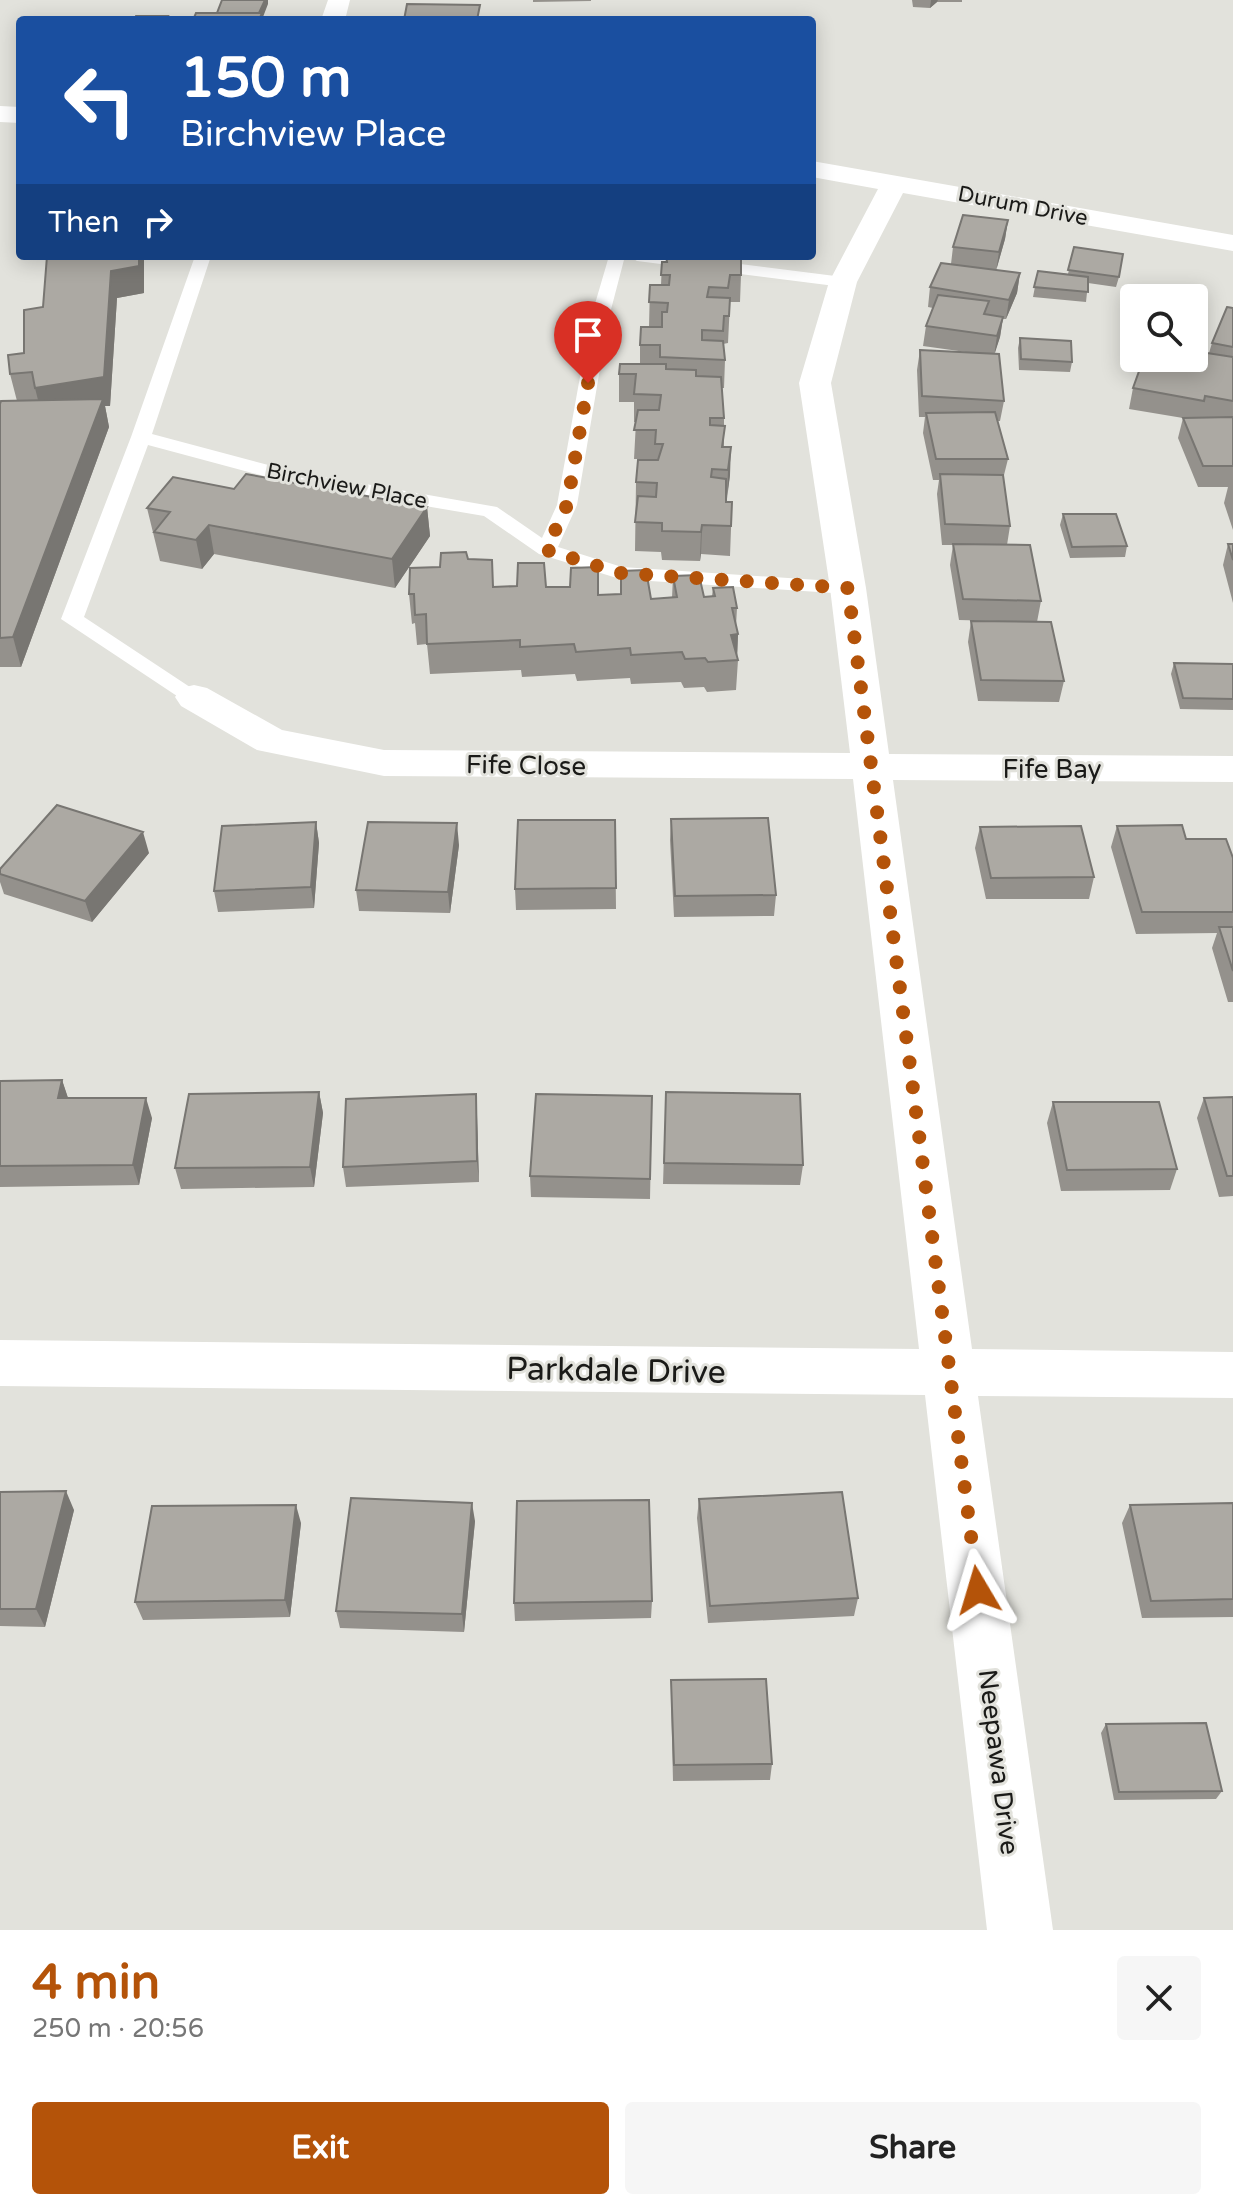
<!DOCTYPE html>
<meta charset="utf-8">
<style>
body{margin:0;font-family:"Varela Round",sans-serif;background:#f6f6f6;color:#222;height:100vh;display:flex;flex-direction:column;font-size:30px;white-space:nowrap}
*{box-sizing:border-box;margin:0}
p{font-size:26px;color:#767676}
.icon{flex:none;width:44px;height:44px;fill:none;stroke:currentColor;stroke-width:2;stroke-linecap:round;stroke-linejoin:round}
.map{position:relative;height:1930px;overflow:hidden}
.side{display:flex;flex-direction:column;background:#fff;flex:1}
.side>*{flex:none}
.banner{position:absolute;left:16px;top:16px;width:800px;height:244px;border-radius:8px;box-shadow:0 4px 20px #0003;background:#1a4fa0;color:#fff;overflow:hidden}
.fabs{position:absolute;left:1120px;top:284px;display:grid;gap:16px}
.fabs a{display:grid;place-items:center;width:88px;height:88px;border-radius:8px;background:#fff;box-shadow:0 4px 20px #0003;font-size:40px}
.pin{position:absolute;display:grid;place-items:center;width:68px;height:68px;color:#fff;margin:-82px -34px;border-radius:50% 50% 50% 0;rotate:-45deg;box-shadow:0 0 8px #0007}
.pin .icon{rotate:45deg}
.me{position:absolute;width:88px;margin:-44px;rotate:353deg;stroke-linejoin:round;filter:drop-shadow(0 0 6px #0008)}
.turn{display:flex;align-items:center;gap:28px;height:168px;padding:0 32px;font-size:36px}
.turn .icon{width:104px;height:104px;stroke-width:2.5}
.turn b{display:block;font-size:56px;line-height:68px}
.then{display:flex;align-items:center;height:76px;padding:0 32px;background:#0003;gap:16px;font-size:30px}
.round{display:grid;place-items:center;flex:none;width:84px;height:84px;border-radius:8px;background:#f6f6f6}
.head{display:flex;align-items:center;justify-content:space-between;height:136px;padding:0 32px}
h1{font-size:48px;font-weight:700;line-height:60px;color:#b45309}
.action{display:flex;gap:16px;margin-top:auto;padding:16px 32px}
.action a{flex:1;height:92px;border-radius:8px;background:#b45309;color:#fff;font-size:32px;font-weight:700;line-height:92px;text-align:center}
.action a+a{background:#f6f6f6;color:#222}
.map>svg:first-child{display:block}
</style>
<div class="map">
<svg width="1233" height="1930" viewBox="0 0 1233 1930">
<rect width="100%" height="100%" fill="#e2e2dc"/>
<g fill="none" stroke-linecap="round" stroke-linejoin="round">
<path fill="#fff" fill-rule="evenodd" d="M195 256H211L152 434 291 471 497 507 542 538 557 505 590 321 609 256H625L608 321 577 505 558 547 622 567 848 582 859 588 848 594 620 579 539 554 484 516 290 483 148 445 84 617 205 697 202 702H186L61 619 131 437Z
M629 256H677L843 277 852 282 843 287 637 261Z"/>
<path fill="#fff" fill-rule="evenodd" d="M328 0H350L345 20H321Z
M0 106 20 107V123L0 122Z
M812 161 1233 235V251L903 193 857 282 831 383 866 588 889 754 1233 756V782L893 780 972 1349 1233 1352V1398L978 1396 1053 1930H987L925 1395 0 1386V1340L919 1349 853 779 384 776 257 750 181 706 175 697 181 688 194 685 207 688 282 730 384 750 850 753 830 588 799 383 829 282 878 189 812 177Z"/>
</g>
<path fill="#94918c" d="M533 0H591V1L533 2Z
M912 0H962V2H937L930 8 913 7Z
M1008 220 1005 239 996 270 1020 273 1017 293 1006 319H1003L1000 337 994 354 1004 401 1000 421H997L1008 459 1003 479 1010 526 1007 545 1041 601 1037 622 959 620 950 565 953 545H942L937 494 939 480H933L923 433 925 417H919L917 370 920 350 973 353 923 346 926 326 933 308 928 307 930 287 951 264 953 247Z
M1074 247 1119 277 1116 287 1088 283 1086 302 1033 297 1038 271 1068 274Z
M47 256H143L144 293 117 298 110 406H105L109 427 21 667H0V404L17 401 10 374 24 353 43 307Z
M666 256 741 275 740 302H730L728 343 723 344 725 360 724 388H722L724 418V447L730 475 726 502H732L730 556 701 554 700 561 662 560 661 552 635 551 636 482 654 460V459H634L636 422H634V402H619V374L640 364V345L649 327 650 285H661L662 262H666Z
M1233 308V530L1224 503 1228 487H1198L1178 438 1183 418 1129 409 1133 388 1165 368 1209 353 1212 343Z
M1020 338 1072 362 1070 372 1019 370 1018 348Z
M234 489 427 507 430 536 395 588 214 554 202 569 160 561 147 508Z
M1063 514 1127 546 1125 557 1070 558 1060 525Z
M1228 544H1233V603L1223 565Z
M468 559 493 587H546L598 595 621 594V571L651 599 672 598 673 576 704 597 712 596 713 588 737 608 736 626 738 634 737 656 738 660 736 690 707 692 704 687 684 688 681 682 631 684 630 678 577 681 575 674 522 677 521 670 430 674 427 644 417 645 415 623 412 624 409 594 440 567Z
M971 621 1064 681 1059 702 978 701 968 642Z
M1174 663 1233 664V710L1180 709 1171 674Z
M671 819 776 895 774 916 674 917 670 840Z
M615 820 616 909 516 910 515 889Z
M316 822 319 843 314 908 218 912 214 891Z
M1117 826 1186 839 1233 858V1002H1228L1212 948 1217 933 1136 934 1111 847Z
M980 827 1094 877 1089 899H986L975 848Z
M459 845 450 913 359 911 356 890Z
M149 853 92 922 4 894 0 882V869Z
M62 1080 68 1098 152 1118 139 1185 0 1187V1081Z
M319 1092 323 1113 314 1187 181 1189 175 1168Z
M666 1092 803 1165 800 1185 663 1184Z
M476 1094 479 1182 346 1187 343 1167Z
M652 1096 650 1199 531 1197 530 1176Z
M1233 1097V1196L1219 1197 1197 1118 1204 1098Z
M1053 1102 1177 1169 1170 1190 1061 1191 1047 1123Z
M0 1492 74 1510 45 1627 0 1626Z
M699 1499 858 1598 854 1616 708 1623 697 1518Z
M1233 1503V1617L1142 1618 1122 1523 1130 1505Z
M475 1521 464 1632 340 1628 336 1611Z
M301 1523 290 1617 143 1620 135 1602Z
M652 1601 651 1618 515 1621 514 1603Z
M671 1680 772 1764 770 1780 673 1781 671 1697Z
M1106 1724 1222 1791 1216 1799 1114 1800 1101 1733Z"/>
<path fill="#787672" d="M265 0H268V4L263 17V20H259L258 15Z
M931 0H938L937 2 930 8Z
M1008 220 1005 239 996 271 999 252Z
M139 256H143L144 259V293L117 298 110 406H105L109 427 21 667 13 637 42 416 35 388 111 271Z
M1020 273 1017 293 1006 319 1009 300Z
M1003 317 1000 337 994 356 997 336Z
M731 447 730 475 727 499 728 470Z
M427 507 430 536 395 588 392 559Z
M209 525 214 554 202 569 196 540Z
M702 525 701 554 700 561 701 532Z
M738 634 737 660 731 635Z
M316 822 319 843 314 908 311 887Z
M457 823 459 845 450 913 448 892Z
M143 832 149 853 92 922 85 901Z
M62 1080 69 1101 58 1098Z
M319 1092 323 1113 314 1187 310 1167Z
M476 1094 477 1115 479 1182 477 1161Z
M146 1098 152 1118 139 1185 133 1165Z
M66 1491 74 1510 45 1627 36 1609Z
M472 1503 475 1521 464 1632 462 1614Z
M296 1505 301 1523 290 1617 285 1600Z"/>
<path fill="#aca9a3" stroke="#787672" stroke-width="2" d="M222 0H265L259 13H217Z
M407 4 480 5 477 20H404Z
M196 13H262L259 20H193Z
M136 16H168L166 20H134Z
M963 215 1008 220 999 252 953 247Z
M1074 247 1123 254 1119 277 1068 270Z
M47 256H139V266L111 271 104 377 35 388 32 372 10 374 8 355 24 353V310L43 307Z
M666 256H722L723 257 741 258V275H730L728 288 709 287 707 297 730 298 729 316H724L723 331 702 330V340L723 341 725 360 660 357V345H640L641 327H662V312H667L668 303 649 302 650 285H669L670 275H661L662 262H667Z
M941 263 1020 273 1009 300 930 287Z
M1038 271 1088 277V292L1034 287Z
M938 295 989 301 984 314 1003 317 997 336 926 326Z
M1227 307 1233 308V347L1212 343Z
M1020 338 1071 341 1072 362 1021 359Z
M920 350 999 354 1004 401 922 396Z
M1194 351 1233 357V401L1205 396 1204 401 1133 388 1142 363 1165 368 1168 358H1194Z
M620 364H666V369L696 370V376L721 377 724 418H710V425L725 426 722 447H731L728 470 712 469 711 477 726 479V502H732L731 526 702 525 701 532 662 531V523L635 522 638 496 656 497 657 483 636 482 638 460H658L663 444H655L656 430H634L638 410H659L661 395 634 394 636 374H619Z
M103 399 13 637 0 638V404L1 401Z
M995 412 1008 459H936L926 413Z
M1233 417V466H1203L1183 418Z
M246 474 427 507 392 559 209 525 196 540 154 532 170 512 147 508 173 477 234 489Z
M940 474 1003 475 1010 526 945 524Z
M1063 514H1116L1127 546 1072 547Z
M953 544 1030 545 1041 601 963 599Z
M1228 544H1233V560Z
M466 552 468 559 492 560 493 587 517 586 518 563H544L546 587H570L571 568 598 567V595L621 594V571L646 570 651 599 677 597 673 576 699 575 704 597 715 596 713 588 733 587 737 608H732L738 634 731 635 738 660 708 662 705 658 685 659 682 652 631 655 630 648 576 652 574 644 520 647V640L427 644 426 614 415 615 414 594H409L410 568 440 567 441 553Z
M971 621 1051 622 1064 681 981 680Z
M1174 663 1233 664V699L1183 698Z
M57 805 143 832 85 901 0 874V869Z
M768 818 776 895 675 896 671 819Z
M518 820H615L616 888 515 889Z
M316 822 311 887 214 891 222 826Z
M368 822 457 823 448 892 356 890Z
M1182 825 1186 839H1226L1233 858V912H1142L1117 826Z
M1081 826 1094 877 991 878 980 827Z
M1219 927H1233V971Z
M62 1080 58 1098H146L133 1165 0 1166V1081Z
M319 1092 310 1167 175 1168 189 1094Z
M666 1092 800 1094 803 1165 664 1163Z
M476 1094 477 1161 343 1167 346 1099Z
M536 1094 652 1096 650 1179 530 1176Z
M1233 1097V1176H1227L1204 1098Z
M1053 1102H1159L1177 1169 1067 1170Z
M66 1491 36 1609H0V1492Z
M842 1492 858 1598 710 1606 699 1499Z
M351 1498 472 1503 462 1614 336 1611Z
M649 1500 652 1601 514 1603 517 1501Z
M1233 1503V1599L1151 1601 1130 1505Z
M296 1505 285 1600 135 1602 152 1506Z
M766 1679 772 1764 674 1765 671 1680Z
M1206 1723 1222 1791 1119 1792 1106 1724Z"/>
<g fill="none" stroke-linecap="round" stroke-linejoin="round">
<path stroke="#b45309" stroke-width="14" stroke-dasharray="0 25.2" d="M588 383 567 505 546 550 620 573 848 588 978 1590"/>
</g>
<g text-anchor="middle" stroke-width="6" stroke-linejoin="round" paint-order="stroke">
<g font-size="22" fill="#1a1a18" stroke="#e2e2dc">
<text transform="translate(1023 205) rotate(11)" y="8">Durum Drive</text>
<text transform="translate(347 485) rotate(11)" y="8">Birchview Place</text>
</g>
<g font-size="26" fill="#1a1a18" stroke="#e2e2dc">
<text transform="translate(526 765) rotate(1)" y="9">Fife Close</text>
<text x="1052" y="778">Fife Bay</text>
<text transform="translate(999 1762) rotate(83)" y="9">Neepawa Drive</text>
</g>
<g font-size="32" fill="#1a1a18" stroke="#e2e2dc">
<text transform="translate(616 1370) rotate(1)" y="11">Parkdale Drive</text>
</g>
</g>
</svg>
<div class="fabs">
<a><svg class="icon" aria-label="search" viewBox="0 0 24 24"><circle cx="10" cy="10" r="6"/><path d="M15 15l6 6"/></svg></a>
</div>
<div class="pin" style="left:588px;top:383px;background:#d93025"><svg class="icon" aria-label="arrive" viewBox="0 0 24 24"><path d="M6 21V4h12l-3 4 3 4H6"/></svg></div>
<svg class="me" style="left:978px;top:1590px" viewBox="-20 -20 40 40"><path d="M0-17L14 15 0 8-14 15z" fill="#b45309" stroke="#fff" stroke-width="4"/></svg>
<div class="banner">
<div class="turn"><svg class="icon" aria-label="left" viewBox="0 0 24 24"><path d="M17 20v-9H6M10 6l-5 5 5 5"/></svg><div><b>150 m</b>Birchview Place</div></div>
<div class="then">Then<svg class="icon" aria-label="right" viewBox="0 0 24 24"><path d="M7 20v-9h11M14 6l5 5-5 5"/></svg></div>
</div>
</div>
<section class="side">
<div class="head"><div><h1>4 min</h1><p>250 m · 20:56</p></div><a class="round"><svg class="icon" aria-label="close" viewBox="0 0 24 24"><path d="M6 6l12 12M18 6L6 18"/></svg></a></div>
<div class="action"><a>Exit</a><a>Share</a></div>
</section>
